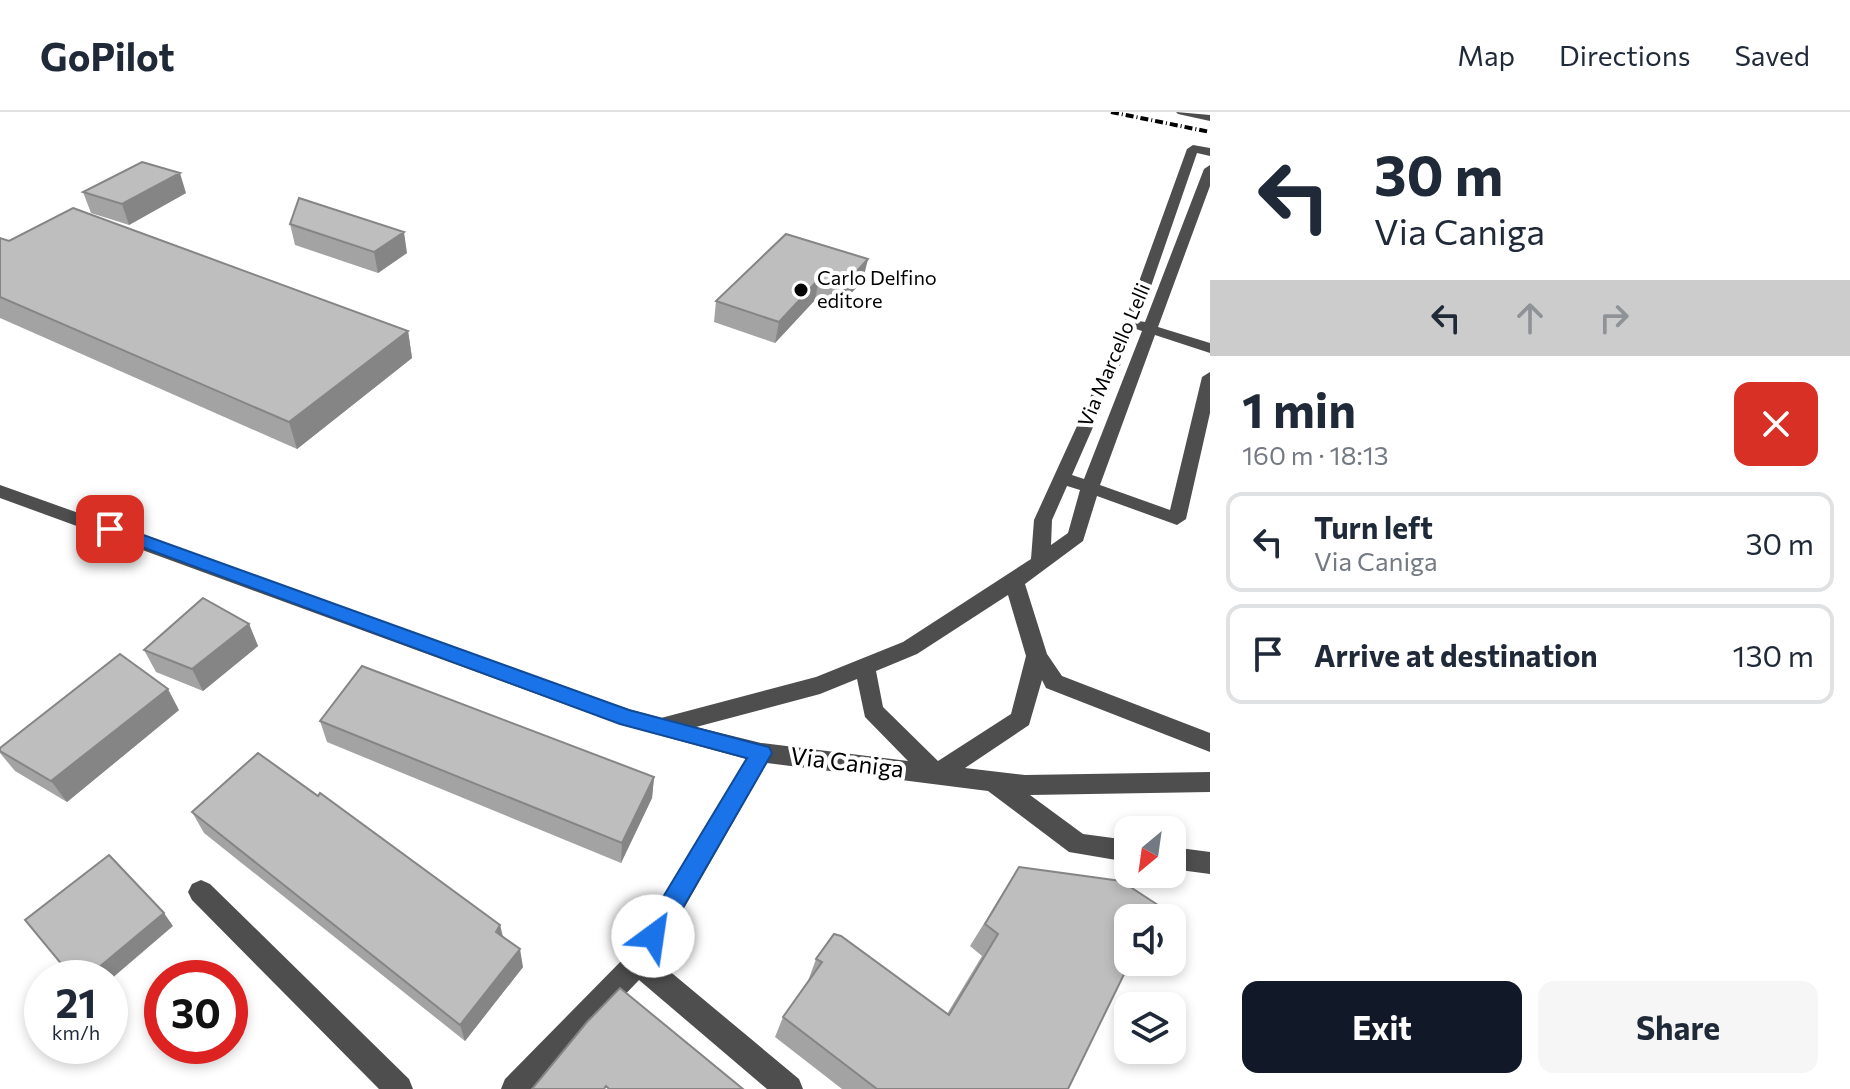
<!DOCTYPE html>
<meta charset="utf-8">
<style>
body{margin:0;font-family:Commissioner,sans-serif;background:#f6f6f7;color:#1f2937;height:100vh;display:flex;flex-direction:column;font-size:30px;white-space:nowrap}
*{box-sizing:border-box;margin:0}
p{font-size:26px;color:#747a83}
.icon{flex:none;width:44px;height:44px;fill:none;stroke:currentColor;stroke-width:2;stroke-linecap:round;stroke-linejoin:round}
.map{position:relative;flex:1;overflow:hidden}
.drawer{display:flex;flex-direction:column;background:#fff;width:640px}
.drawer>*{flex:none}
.top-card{background:#fff;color:#1f2937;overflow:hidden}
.needle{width:52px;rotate:209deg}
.controls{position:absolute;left:1114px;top:704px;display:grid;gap:16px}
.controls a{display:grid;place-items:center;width:72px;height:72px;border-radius:16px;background:#fff;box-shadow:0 4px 12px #0003;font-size:40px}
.speed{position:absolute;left:24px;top:848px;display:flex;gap:16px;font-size:40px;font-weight:700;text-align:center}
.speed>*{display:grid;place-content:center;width:104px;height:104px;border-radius:50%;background:#fff;box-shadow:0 4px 12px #0003;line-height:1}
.speed small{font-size:20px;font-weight:400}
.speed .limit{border:12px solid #d22;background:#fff;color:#111}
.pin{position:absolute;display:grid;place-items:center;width:68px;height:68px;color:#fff;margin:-34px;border-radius:16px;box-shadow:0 4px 12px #0006}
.me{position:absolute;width:88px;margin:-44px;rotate:31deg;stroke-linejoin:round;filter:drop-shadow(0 0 6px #0008)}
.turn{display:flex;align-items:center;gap:28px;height:168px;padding:0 32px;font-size:36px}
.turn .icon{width:104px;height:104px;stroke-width:2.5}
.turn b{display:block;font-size:56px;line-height:68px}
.lanes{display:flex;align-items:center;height:76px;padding:0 32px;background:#0003;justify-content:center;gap:40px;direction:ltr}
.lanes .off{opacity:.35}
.round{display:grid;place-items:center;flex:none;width:84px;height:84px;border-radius:16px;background:#f6f6f7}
.head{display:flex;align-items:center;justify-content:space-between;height:136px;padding:0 32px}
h1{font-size:48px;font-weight:700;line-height:60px}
.button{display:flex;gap:16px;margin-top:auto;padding:16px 32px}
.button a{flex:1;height:92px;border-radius:16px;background:#111827;color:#fff;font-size:32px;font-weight:700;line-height:92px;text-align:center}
.button a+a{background:#f6f6f7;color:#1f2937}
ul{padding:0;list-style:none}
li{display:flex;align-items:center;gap:24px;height:100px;margin:0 16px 12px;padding:0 16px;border:4px solid #e0e1e3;border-radius:16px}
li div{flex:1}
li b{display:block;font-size:30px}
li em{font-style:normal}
header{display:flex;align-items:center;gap:48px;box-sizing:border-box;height:112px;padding:0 40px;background:#fff;border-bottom:2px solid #e0e1e3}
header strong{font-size:38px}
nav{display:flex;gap:44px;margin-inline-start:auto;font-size:28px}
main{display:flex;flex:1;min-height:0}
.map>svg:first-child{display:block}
</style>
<header>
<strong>GoPilot</strong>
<nav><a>Map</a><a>Directions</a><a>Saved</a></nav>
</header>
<main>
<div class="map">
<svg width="1210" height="977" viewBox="0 0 1210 977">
<rect width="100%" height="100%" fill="#fff"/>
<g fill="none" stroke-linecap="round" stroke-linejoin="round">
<path fill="#4e4e4e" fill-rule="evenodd" d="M1176 0 1210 3V9L1178 2Z
M1193 33 1210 36V44L1197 41 1139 209 1145 210 1204 57 1210 53V74L1158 215 1210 231V241L1155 223 1100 373 1170 398 1202 265 1210 260V301L1186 407 1177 413 1097 384 1083 429 1025 472 1047 542 1062 564 1210 621V640L1046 576 1042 568 1029 613 965 656 1025 663 1210 660V680L1030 683 1083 722 1128 728V750L1069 740 988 679 767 651 655 847 799 967 803 977H767L639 868 535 977H501L505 967 629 841 746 647 619 612 0 386V373L628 597 661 606 816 565 903 530 1031 447 1034 408 1124 211 1187 37ZM1136 217 1142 219 1084 367 1072 363ZM1067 374 1080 378 1068 421 1051 433 1052 408ZM1008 483 1026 544 1011 602 938 649 883 595 876 559 917 542ZM857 567 865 605 908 649 761 631 696 615 820 582Z
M1172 735 1210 740V762L1172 757Z
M201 768 210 772 409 967 413 977H379L192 788 188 780 192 772Z"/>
<path stroke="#000" stroke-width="4" stroke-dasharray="8 3 1 3" stroke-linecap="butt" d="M1111 0 1210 20"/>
</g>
<path fill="#a3a3a3" d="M83 80 186 81 129 113 91 101Z
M290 112 407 141 378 161 295 133Z
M786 122 863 168 838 196 815 188 775 231 714 210 716 189Z
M0 126 9 129 408 219 412 246 297 337 0 206Z
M249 512 258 534 203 579 156 560 144 538Z
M179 598 67 690 15 659 0 641V636Z
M320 609 654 665 652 686 621 751 327 630Z
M192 700 500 813 503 824 523 855 465 929 204 721Z
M1019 755 1068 977H842L775 925 783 905 808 869 816 847 947 902 982 844 970 834Z"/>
<path fill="#858585" d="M180 61 186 81 129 113 122 92Z
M404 120 407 141 378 161 374 140Z
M868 147 863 168 838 196 843 174Z
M819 167 815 188 775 231 779 210Z
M408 219 412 246 297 337 289 310Z
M249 512 258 534 203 579 192 557Z
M168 577 179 598 67 690 51 669Z
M654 665 652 686 621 751 622 731Z
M164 801 173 814 110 868V866H86Z
M500 813 504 832 496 820Z
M520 837 523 855 465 929 460 913Z"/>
<path fill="#bebebe" stroke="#858585" stroke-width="2" d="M142 50 180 61 122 92 83 80Z
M299 86 404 120 374 140 290 112Z
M73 96 408 219 289 310 0 185V126L9 129Z
M786 122 868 147 843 174 819 167 779 210 716 189Z
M203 486 249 512 192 557 144 538Z
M120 542 168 577 51 669 0 639V636Z
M362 554 654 665 622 731 320 609Z
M258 641 318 684 320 681 500 813 496 820 520 837 460 913 192 700Z
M109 743 164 801 86 866H73L25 808Z
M1019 755 1121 769 1158 793 1152 806H1128V850H1130L1068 977H877L783 905 822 850 816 847 834 822 841 824 949 903 998 822 985 812Z
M620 876 743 977H609L606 974 604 977H532L587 910Z"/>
<path fill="#1a73e8" stroke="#114b97" stroke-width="2" d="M110 411 629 598 761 633 769 635 772 641 662 832 653 835 645 832 641 824 645 815 747 646 620 612 104 421 101 417 104 413Z"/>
<circle fill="#000" stroke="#fff" stroke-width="3" cx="801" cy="178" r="8"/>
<g text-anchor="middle" stroke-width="8" stroke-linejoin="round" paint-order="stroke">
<g font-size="20" fill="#000" stroke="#fff" text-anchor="start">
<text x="817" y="173">Carlo Delfino<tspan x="817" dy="23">editore</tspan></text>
</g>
<g font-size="20" fill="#000" stroke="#fff">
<text transform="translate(1114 243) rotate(-67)" y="7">Via Marcello Lelli</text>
</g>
<g font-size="24" fill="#000" stroke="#fff">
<text transform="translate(847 651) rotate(7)" y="8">Via Caniga</text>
</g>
</g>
</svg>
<div class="controls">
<a><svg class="needle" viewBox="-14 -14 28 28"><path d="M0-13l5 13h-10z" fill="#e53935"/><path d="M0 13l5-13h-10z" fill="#747a83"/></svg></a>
<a><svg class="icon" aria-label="sound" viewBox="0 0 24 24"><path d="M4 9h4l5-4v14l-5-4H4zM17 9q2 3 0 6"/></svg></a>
<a><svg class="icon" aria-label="layers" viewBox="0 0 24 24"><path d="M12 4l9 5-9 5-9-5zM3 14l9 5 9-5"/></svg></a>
</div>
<div class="speed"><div>21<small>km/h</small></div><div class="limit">30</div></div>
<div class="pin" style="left:110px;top:417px;background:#d93025"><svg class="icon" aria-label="arrive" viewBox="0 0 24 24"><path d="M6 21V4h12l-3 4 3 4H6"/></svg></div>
<svg class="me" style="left:653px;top:824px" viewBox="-20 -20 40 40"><circle r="19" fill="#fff"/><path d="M0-13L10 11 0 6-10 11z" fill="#1a73e8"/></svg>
</div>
<section class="drawer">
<div class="top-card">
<div class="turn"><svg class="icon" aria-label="left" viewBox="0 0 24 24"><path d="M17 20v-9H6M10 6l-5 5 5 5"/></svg><div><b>30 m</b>Via Caniga</div></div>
<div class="lanes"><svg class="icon" aria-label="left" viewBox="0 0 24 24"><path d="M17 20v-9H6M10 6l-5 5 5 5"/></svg><svg class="icon off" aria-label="ahead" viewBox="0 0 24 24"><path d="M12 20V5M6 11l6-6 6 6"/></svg><svg class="icon off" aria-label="right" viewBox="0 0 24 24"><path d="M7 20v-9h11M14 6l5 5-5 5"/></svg></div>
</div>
<div class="head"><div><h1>1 min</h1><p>160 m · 18:13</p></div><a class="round" style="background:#d93025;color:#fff"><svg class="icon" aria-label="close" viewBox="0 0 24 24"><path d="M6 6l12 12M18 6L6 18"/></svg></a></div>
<ul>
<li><svg class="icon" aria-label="left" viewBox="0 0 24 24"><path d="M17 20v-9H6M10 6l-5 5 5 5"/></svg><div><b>Turn left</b><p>Via Caniga</p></div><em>30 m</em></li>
<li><svg class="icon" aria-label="arrive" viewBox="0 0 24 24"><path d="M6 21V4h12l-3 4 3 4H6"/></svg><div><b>Arrive at destination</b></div><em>130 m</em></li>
</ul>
<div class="button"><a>Exit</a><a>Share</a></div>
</section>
</main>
